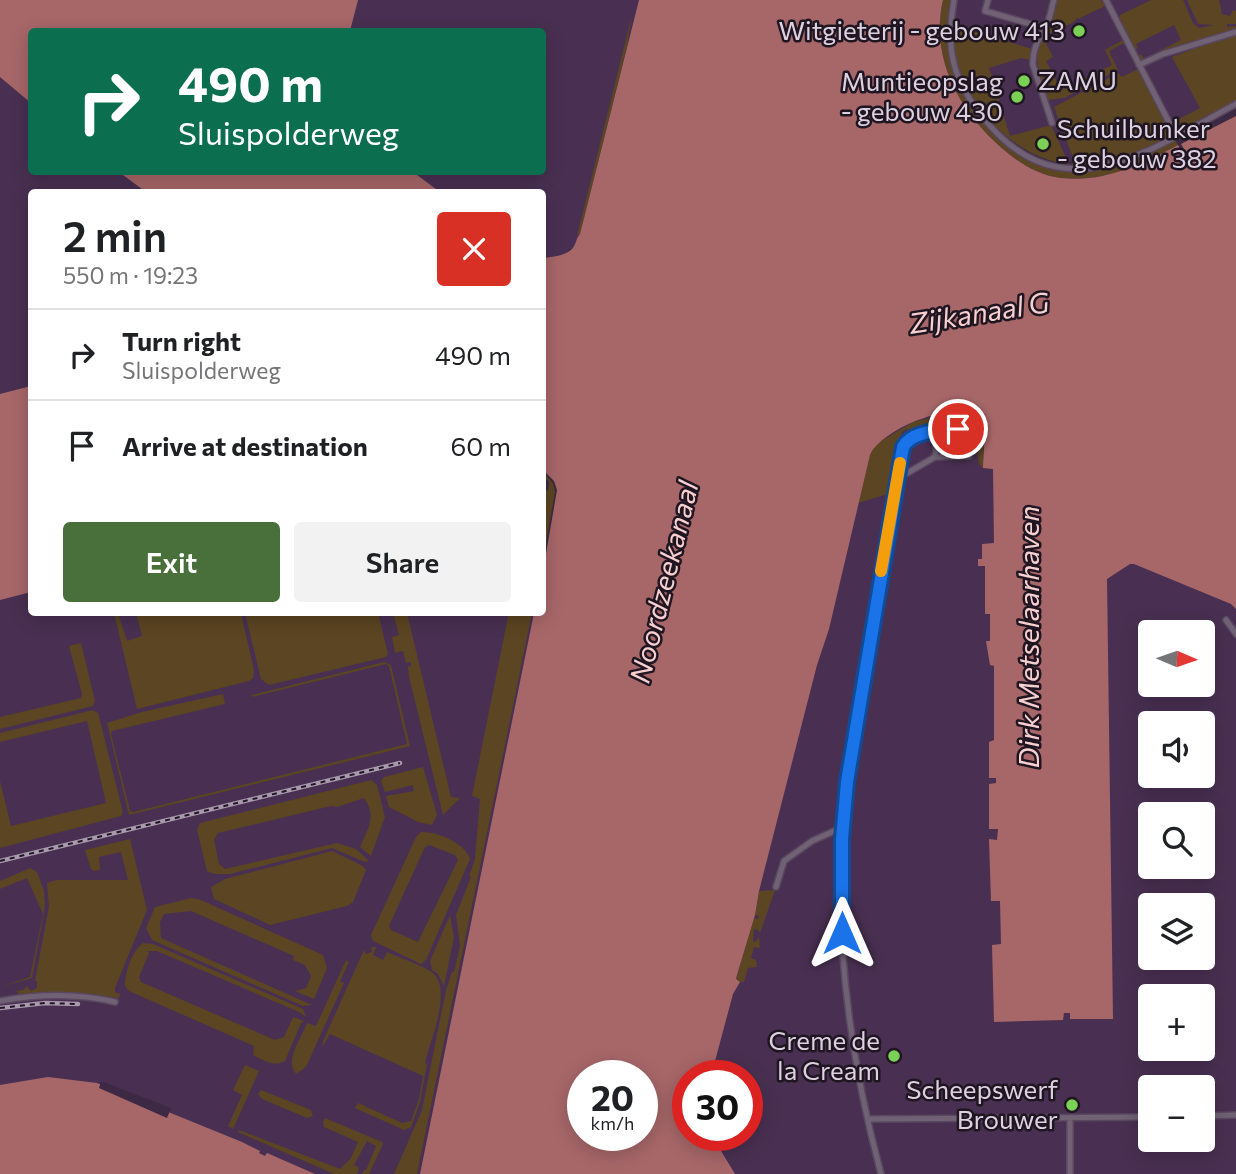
<!DOCTYPE html>
<meta charset="utf-8">
<style>
body{margin:0;font-family:Commissioner,sans-serif;background:#f2f2f2;color:#202124;height:100vh;display:flex;flex-direction:column;font-size:26px;white-space:nowrap}
*{box-sizing:border-box;margin:0}
p{font-size:23px;color:#757577}
.icon{flex:none;width:38px;height:38px;fill:none;stroke:currentColor;stroke-width:2;stroke-linecap:round;stroke-linejoin:round}
.map{position:relative;flex:1;overflow:hidden}
.panel{position:absolute;left:28px;top:189px;width:518px;height:427px;display:flex;flex-direction:column;background:#fff;border-radius:7px;box-shadow:0 4px 18px #0003}
.panel>*{flex:none}
.banner{position:absolute;left:28px;top:28px;width:518px;height:147px;border-radius:7px;box-shadow:0 4px 18px #0003;background:#0b6e4f;color:#fff;overflow:hidden}
.needle{width:46px;rotate:92deg}
.buttons{position:absolute;left:1138px;top:620px;display:grid;gap:14px}
.buttons a{display:grid;place-items:center;width:77px;height:77px;border-radius:7px;background:#fff;box-shadow:0 4px 18px #0003;font-size:35px}
.speed{position:absolute;left:567px;top:1060px;display:flex;gap:14px;font-size:35px;font-weight:700;text-align:center}
.speed>*{display:grid;place-content:center;width:91px;height:91px;border-radius:50%;background:#fff;box-shadow:0 4px 18px #0003;line-height:1}
.speed small{font-size:18px;font-weight:400}
.speed .limit{border:10px solid #d22;background:#fff;color:#111}
.pin{position:absolute;display:grid;place-items:center;width:60px;height:60px;color:#fff;margin:-30px;border:4px solid #fff;border-radius:50%;box-shadow:0 2px 7px #0007}
.me{position:absolute;width:77px;margin:-38px;rotate:0deg;stroke-linejoin:round;filter:drop-shadow(0 0 5px #0008)}
.turn{display:flex;align-items:center;gap:24px;height:147px;padding:0 35px;font-size:32px}
.turn .icon{width:91px;height:91px;stroke-width:2.5}
.turn b{display:block;font-size:49px;line-height:60px}
.round{display:grid;place-items:center;flex:none;width:74px;height:74px;border-radius:7px;background:#f2f2f2}
.headline{display:flex;align-items:center;justify-content:space-between;height:119px;padding:0 35px}
h1{font-size:42px;font-weight:600;line-height:52px}
.button{display:flex;gap:14px;margin-top:auto;padding:14px 35px}
.button a{flex:1;height:80px;border-radius:7px;background:#49703a;color:#fff;font-size:28px;font-weight:600;line-height:80px;text-align:center}
.button a+a{background:#f2f2f2;color:#202124}
ul{padding:0;list-style:none}
li{display:flex;align-items:center;gap:21px;height:91px;padding:0 35px;border-top:2px solid #e0e0e0}
li div{flex:1}
li b{display:block;font-size:26px}
li em{font-style:normal}
.map>svg:first-child{display:block}
</style>
<div class="map">
<svg width="1236" height="1174" viewBox="0 0 1236 1174">
<rect width="100%" height="100%" fill="#3d2944"/>
<path fill="#493052" fill-rule="evenodd" d="M0 0H639L580 234 575 246 565 253 543 395 542 192H32V612L542 613 423 1174H0ZM32 32H542V172H32Z
M955 0H1236V102L1176 137 1099 166 1042 157 999 129 964 84 947 30Z
M1236 162V1174H636L826 334ZM1150 632H1202V684H1150ZM1150 723H1202V775H1150ZM1150 814H1202V866H1150ZM1150 905H1202V957H1150ZM1150 996H1202V1048H1150ZM688 1076H747V1136H688ZM1150 1087H1202V1139H1150Z"/>
<path fill="#5b4522" fill-rule="evenodd" d="M943 0H953C949 21 945 42 951 64 957 86 996 135 1014 149 1028 160 1045 169 1063 171 1102 175 1141 156 1175 139L1178 145C1142 164 1104 183 1061 178 1042 176 1024 166 1009 154 962 117 929 60 943 0Z
M1057 0H1101L1105 6 1078 19 1077 18 1074 22 1043 37 1053 57 1046 61 1061 90 1112 65 1105 50 1123 40 1124 43 1109 51 1118 70 1064 98 1047 100 1038 66 1037 54Z
M1151 0H1183L1193 23 1199 28 1214 25 1198 24 1187 0H1219L1222 14 1230 16 1233 10 1236 11V24H1227V27L1236 26V31L1167 49 1144 61 1139 60 1137 56 1141 54 1144 59 1181 40 1174 25 1136 44 1138 48 1134 50 1119 19 1120 15Z
M632 15 627 46 580 234 577 236Z
M953 25 1032 49 1030 60 1021 58 989 68 1010 136 1051 125 1069 164C1017 159 972 111 957 63 953 51 953 38 953 25Z
M1236 33V102L1178 131 1173 122 1200 108 1172 57Z
M1138 69 1172 136C1137 154 1111 162 1072 167L1073 158 1054 107 1118 73 1122 77Z
M956 412C991 423 983 435 983 468L979 464 975 434 961 426 965 419 958 424 916 427V430L908 435 907 429 902 432 891 493 858 503 870 455 876 444 913 422Z
M543 472 553 483 555 492 543 560 544 492 548 490 549 482 543 476Z
M509 612 532 613 417 1174H394L422 1110 446 990 452 972H454L460 946 456 915 471 877 469 876 475 859 480 799 472 796Z
M114 613H127L119 616 127 641 142 636 136 613H241L254 670 253 678 249 681 137 709Z
M245 613H378L388 654 386 657 269 685 261 679Z
M393 613H407L451 797 460 798 443 815 409 677 408 667 411 666V662L406 663 403 651 395 653 392 637 399 635Z
M81 643 95 701 93 706 0 729V717L81 698 82 694 69 646Z
M384 662 391 665 410 746 129 815 107 723 142 712 223 694 225 704 112 731 111 734 130 811 133 812 407 744 389 666 386 664 252 697V695Z
M93 710 98 713 123 812 121 816 0 848V781L11 826 106 803 87 721 0 742V733Z
M423 767 437 815 432 825 418 822 389 807 386 796 414 791 413 785 385 792 381 781 384 777Z
M371 780 377 785 385 817 371 856 360 847C368 828 377 816 364 798L337 807 331 806 218 833 214 840 219 864 225 869 337 843 356 849 369 861 365 862 332 848 230 874H214L207 871 197 830 200 823Z
M421 832C437 831 465 843 470 859L426 960 421 964 373 941 371 935 416 837ZM429 845 455 855 458 860 418 942 391 930 389 926 425 847Z
M130 839 147 910 115 988V992L120 994 119 998 71 992 20 995 16 991 23 990 27 986 31 991 37 988V981H35L49 906 47 883 56 880H128L121 852 99 857 100 870 95 871 91 869 85 850Z
M332 851 363 866 366 870 353 902 347 906 270 925 214 899 211 887 225 879Z
M30 868 37 872 44 891 45 906 32 978 0 987 30 977 43 914 27 878 0 889V881Z
M775 890 760 933 758 930 754 929 753 941 756 942 759 936 760 948 754 947 751 958 756 960 757 967 748 968 744 982H740L736 979 754 918 758 919 759 916 755 915 759 891Z
M191 898 201 900 323 955 327 968 314 999 295 991 306 988 311 976 305 965 293 960 294 956 191 911 164 914 160 922 161 938 312 1005 303 1006 152 940 146 928 155 907Z
M450 915 454 937 444 986 438 974 432 970 430 961Z
M143 943 153 944 303 1009 306 1017 299 1012 157 951H147L149 953 139 977 141 982 275 1040 284 1037 293 1017 304 1021 301 1023 285 1061C273 1067 265 1061 253 1055L254 1046 129 991 125 986C125 972 132 951 143 943Z
M371 947H376L373 955 383 960 387 952C399 958 423 965 433 973 453 991 429 1043 425 1063L427 1064 420 1102 411 1127 404 1130 355 1108 358 1103 402 1123 411 1121 419 1099 423 1076 330 1034 323 1046V1041L364 950 366 954 372 952Z
M346 960 349 962 340 981 344 983 306 1067 296 1074C284 1059 302 1038 307 1023L316 1026Z
M245 1065 259 1071 233 1129 228 1126 242 1095 233 1090Z
M261 1090 311 1110 313 1116 307 1118 262 1099 258 1094Z
M325 1118 382 1142 383 1144 369 1174H362L364 1170H366L376 1146 367 1141 354 1165 359 1168 357 1174H334L238 1132 239 1130 340 1169 351 1158 358 1142 324 1127 323 1122Z"/>
<path fill="#a76769" fill-rule="evenodd" d="M0 0H358L350 31 32 32 31 103 0 77Z
M639 0H943C929 60 962 117 1009 154 1024 166 1042 176 1061 178 1104 183 1142 164 1178 145L1184 155 1182 159H1193L1187 154 1181 144 1236 116V609L1231 604 1134 564H1130L1107 579 1113 1019H1070V1013H1064L1063 1020 994 1022 992 945 1001 944 1000 901H991L989 839 997 840 998 829H989V784L996 783V778H989V742L994 740V666L990 665 986 641H990V614H985V566H978V559H982V544L994 543 993 469 983 468C983 455 987 435 980 424 961 394 880 430 870 455L829 629 817 665 759 891 755 915 737 975 736 979 740 982 733 994 711 1076H688V1136H712L735 1174H420L534 613 542 612 543 571 557 490 554 481 543 470V258C551 257 565 256 572 249 576 245 576 238 580 234ZM583 1076H642V1136H583Z
M119 172H413L440 192H146Z
M31 386V592L0 600V394Z
M48 1077 97 1083 242 1142 260 1151 259 1153 265 1156 267 1153 315 1174H0V1085Z"/>
<path fill="#3d2944" d="M101 1081 171 1108 167 1118 99 1088Z"/>
<g fill="none" stroke-linecap="round" stroke-linejoin="round">
<defs>
<path id="minor" d="M954 0C946 48 951 76 981 115 1060 217 1148 151 1236 104
M988 0 985 11 1045 28
M1106 0 1176 136
M1139 65 1163 54 1236 32
M1052 123 1033 65C1032 50 1038 41 1045 28 1050 20 1051 9 1054 0
M931 432C938 439 937 447 935 457L897 479 903 447 907 441C924 433 949 425 967 434L971 445 969 456 935 457
M1226 620 1236 634
M776 887 784 861 812 841 843 827
M0 1001C38 994 77 993 115 1002
M1202 1116 1236 1115
M868 1119 1150 1117
M1070 1119V1174
M881 1174C851 1062 834 943 843 826 847 780 855 735 862 689 873 619 885 549 897 479"/>
</defs>
<use href="#minor" stroke="#5a4760" stroke-width="8"/>
<use href="#minor" stroke="#706175" stroke-width="5"/>
<defs>
<path id="rail" d="M0 861 400 763
M0 1008 45 1003 78 1004"/>
</defs>
<use href="#rail" stroke="#a999ae" stroke-width="4.5"/>
<use href="#rail" stroke="#1f1622" stroke-width="2" stroke-dasharray="5" stroke-linecap="butt"/>
</g>
<g fill="none" stroke-linecap="round" stroke-linejoin="round">
<defs>
<path id="route" d="M842 933V839L847 782 903 447C913 430 940 431 958 429"/>
</defs>
<use href="#route" stroke="#114b97" stroke-width="18"/>
<use href="#route" stroke="#1a73e8" stroke-width="12"/>
<path stroke="#f59e0b" stroke-width="12" d="M881 571 900 463"/>
</g>
<g fill="#7bd156" stroke="#1f1622" stroke-width="2.5">
<circle cx="1079" cy="31" r="7"/>
<circle cx="1024" cy="81" r="7"/>
<circle cx="1017" cy="97" r="7"/>
<circle cx="1043" cy="144" r="7"/>
<circle cx="894" cy="1056" r="7"/>
<circle cx="1072" cy="1105" r="7"/>
</g>
<g text-anchor="middle" stroke-width="5" stroke-linejoin="round" paint-order="stroke">
<g font-size="26" fill="#ddd0e1" stroke="#1f1622" text-anchor="end">
<text x="1065" y="40">Witgieterij - gebouw 413</text>
<text x="1038" y="90" text-anchor="start">ZAMU</text>
<text x="1003" y="91">Muntieopslag<tspan x="1003" dy="30">- gebouw 430</tspan></text>
<text x="1057" y="138" text-anchor="start">Schuilbunker<tspan x="1057" dy="30">- gebouw 382</tspan></text>
<text x="880" y="1050">Creme de<tspan x="880" dy="30">la Cream</tspan></text>
<text x="1058" y="1099">Scheepswerf<tspan x="1058" dy="30">Brouwer</tspan></text>
</g>
<g font-size="28" font-style="italic" fill="#f8d0d0" stroke="#1f1622">
<text transform="translate(979 313) rotate(-9)" y="10">Zijkanaal G</text>
<text transform="translate(664 582) rotate(-76)" y="10">Noordzeekanaal</text>
<text transform="translate(1029 637) rotate(-90)" y="10">Dirk Metselaarhaven</text>
</g>
</g>
</svg>
<div class="buttons">
<a><svg class="needle" viewBox="-14 -14 28 28"><path d="M0-13l5 13h-10z" fill="#e53935"/><path d="M0 13l5-13h-10z" fill="#757577"/></svg></a>
<a><svg class="icon" aria-label="sound" viewBox="0 0 24 24"><path d="M4 9h4l5-4v14l-5-4H4zM17 9q2 3 0 6"/></svg></a>
<a><svg class="icon" aria-label="search" viewBox="0 0 24 24"><circle cx="10" cy="10" r="6"/><path d="M15 15l6 6"/></svg></a>
<a><svg class="icon" aria-label="layers" viewBox="0 0 24 24"><path d="M12 4l9 5-9 5-9-5zM3 14l9 5 9-5"/></svg></a>
<a>+</a>
<a>−</a>
</div>
<div class="speed"><div>20<small>km/h</small></div><div class="limit">30</div></div>
<div class="pin" style="left:958px;top:429px;background:#d93025"><svg class="icon" aria-label="arrive" viewBox="0 0 24 24"><path d="M6 21V4h12l-3 4 3 4H6"/></svg></div>
<svg class="me" style="left:842px;top:933px" viewBox="-20 -20 40 40"><path d="M0-17L14 15 0 8-14 15z" fill="#1a73e8" stroke="#fff" stroke-width="4"/></svg>
<div class="banner">
<div class="turn"><svg class="icon" aria-label="right" viewBox="0 0 24 24"><path d="M7 20v-9h11M14 6l5 5-5 5"/></svg><div><b>490 m</b>Sluispolderweg</div></div>
</div>
<section class="panel">
<div class="headline"><div><h1>2 min</h1><p>550 m · 19:23</p></div><a class="round" style="background:#d93025;color:#fff"><svg class="icon" aria-label="close" viewBox="0 0 24 24"><path d="M6 6l12 12M18 6L6 18"/></svg></a></div>
<ul>
<li><svg class="icon" aria-label="right" viewBox="0 0 24 24"><path d="M7 20v-9h11M14 6l5 5-5 5"/></svg><div><b>Turn right</b><p>Sluispolderweg</p></div><em>490 m</em></li>
<li><svg class="icon" aria-label="arrive" viewBox="0 0 24 24"><path d="M6 21V4h12l-3 4 3 4H6"/></svg><div><b>Arrive at destination</b></div><em>60 m</em></li>
</ul>
<div class="button"><a>Exit</a><a>Share</a></div>
</section>
</div>
